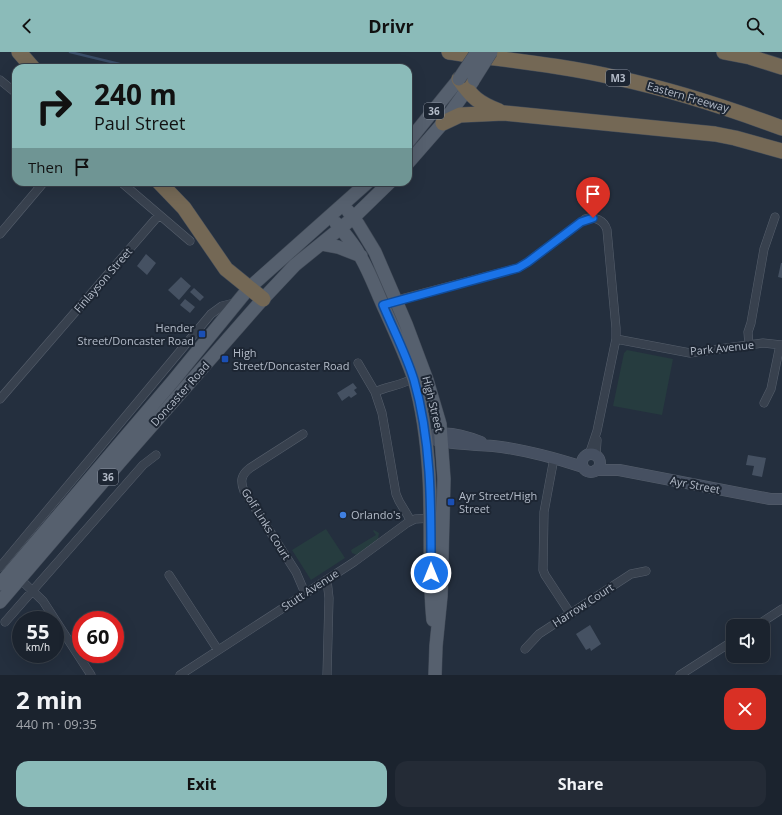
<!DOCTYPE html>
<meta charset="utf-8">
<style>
body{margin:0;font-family:"Open Sans",sans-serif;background:#242b36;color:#f1f3f6;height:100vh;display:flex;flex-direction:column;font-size:15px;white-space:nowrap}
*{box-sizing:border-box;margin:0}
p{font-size:13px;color:#a0a4aa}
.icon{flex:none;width:22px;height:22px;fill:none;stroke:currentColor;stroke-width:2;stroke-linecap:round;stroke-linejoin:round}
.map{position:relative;height:623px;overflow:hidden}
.drawer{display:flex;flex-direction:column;background:#1b232e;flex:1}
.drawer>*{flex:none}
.guide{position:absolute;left:12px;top:12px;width:400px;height:122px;border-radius:12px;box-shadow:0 4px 16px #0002,0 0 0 1px #39404a;background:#8bbbb9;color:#111;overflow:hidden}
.controls{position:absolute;left:726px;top:567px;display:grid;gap:8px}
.controls a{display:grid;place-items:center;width:44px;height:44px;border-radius:8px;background:#1b232e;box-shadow:0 4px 16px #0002,0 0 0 1px #39404a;font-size:20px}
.speed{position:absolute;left:12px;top:559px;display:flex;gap:8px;font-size:20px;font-weight:700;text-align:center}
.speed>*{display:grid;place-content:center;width:52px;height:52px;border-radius:50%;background:#1b232e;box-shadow:0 4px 16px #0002,0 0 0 1px #39404a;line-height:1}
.speed small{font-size:10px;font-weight:400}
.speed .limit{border:6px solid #d22;background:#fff;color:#111}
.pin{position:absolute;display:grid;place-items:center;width:34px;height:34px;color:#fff;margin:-41px -17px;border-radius:50% 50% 50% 0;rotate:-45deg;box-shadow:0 0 4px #0007}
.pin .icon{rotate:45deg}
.me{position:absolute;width:44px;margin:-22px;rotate:0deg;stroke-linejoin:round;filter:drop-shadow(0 0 3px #0008)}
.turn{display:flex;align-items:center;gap:14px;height:84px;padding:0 16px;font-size:18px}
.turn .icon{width:52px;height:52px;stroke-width:2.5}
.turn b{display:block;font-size:28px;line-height:34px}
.then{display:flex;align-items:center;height:38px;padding:0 16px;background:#0003;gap:8px;font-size:15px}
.round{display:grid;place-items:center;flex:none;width:42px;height:42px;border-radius:12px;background:#242b36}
.overview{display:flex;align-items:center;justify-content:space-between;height:68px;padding:0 16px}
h1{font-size:24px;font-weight:700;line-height:30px}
.cta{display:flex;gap:8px;margin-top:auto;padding:8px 16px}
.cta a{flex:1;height:46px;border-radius:12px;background:#8bbbb9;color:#111;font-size:16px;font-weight:700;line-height:46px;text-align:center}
.cta a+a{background:#242b36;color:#f1f3f6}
header{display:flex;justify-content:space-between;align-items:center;height:52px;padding:0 16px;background:#8bbbb9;color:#111;font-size:18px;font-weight:700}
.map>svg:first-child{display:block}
</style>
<header><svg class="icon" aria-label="back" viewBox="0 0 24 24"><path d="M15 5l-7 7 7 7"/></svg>Drivr<svg class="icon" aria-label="search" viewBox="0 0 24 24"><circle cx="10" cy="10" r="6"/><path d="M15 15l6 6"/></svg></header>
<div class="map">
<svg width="782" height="623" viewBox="0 0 782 623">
<rect width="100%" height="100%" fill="#242f3e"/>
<path fill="#263c3f" d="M627 298 673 307 662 363 613 354 624 301Z
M326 477 345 506 311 528 292 498Z
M374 478 379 481 378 487 357 503 352 501 351 498 376 483 373 479Z"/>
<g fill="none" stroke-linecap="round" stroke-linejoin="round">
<path stroke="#394c67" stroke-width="2.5" d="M70 0 136 16"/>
</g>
<path fill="#455162" d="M146 202 156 211 147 223 137 214Z
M781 211H782V226L778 225Z
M181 225 191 234 179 248 168 238Z
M194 236 204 245 200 249 190 240Z
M185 247 195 255 190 261 180 253Z
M353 331 357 336 354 338 357 342 351 346 349 344 342 349 337 341Z
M748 403 766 406 762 425 752 423 754 414 746 413Z
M590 573 601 592 591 599 590 596 586 598 576 582Z"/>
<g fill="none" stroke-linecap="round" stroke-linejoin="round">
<defs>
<path id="street" d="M0 28 16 41
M121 130 190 189
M0 182 44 130
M393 249 518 216 528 210 585 167C594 164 604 168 607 178L616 276V287L597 379 589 403
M616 287 690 301 763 291 782 293
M749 293 748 280 751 271 764 197 775 165
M358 311 375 340 382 361 396 442 399 449 411 469
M375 340C388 334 405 333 417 324
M0 347 159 163
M764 351 771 337 780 293
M303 382 250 416C241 423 240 429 244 439L296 520 305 541
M596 404 597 388
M554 406 544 460 543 518 545 523 570 561
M0 515 211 262 222 254 238 250
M169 523 218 598
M20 527 43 549 91 623
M327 528 329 546 327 623
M5 570 143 413 156 403
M756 574 782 557
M525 597 539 582 631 522 646 519
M180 623 354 510 407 471 415 467 434 466
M680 623 733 589"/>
<path id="secondary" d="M434 383C448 378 468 385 481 390
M426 385C449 393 469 392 493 394 522 397 555 406 583 415
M582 411a9 9 0 1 1 18 0a9 9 0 1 1-18 0Z
M596 418H619L770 447H782"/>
<path id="primary" d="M408 90 459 27
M408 111 443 71 473 29
M348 159 358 172 375 200 406 272 427 328 440 372 444 427 441 544 436 594 435 623
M336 171C344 181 353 191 359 202 370 220 377 241 386 260 396 282 406 304 414 327 423 358 427 391 429 423 432 471 428 520 433 568
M322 192 338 195 361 204
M0 532 173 329 249 236 368 130
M0 550 120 410 263 247 295 213 353 166 390 130"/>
<path id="highway" d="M19 0 33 16
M449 0C505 8 562 13 617 26 673 38 728 56 782 76
M724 0 750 5 782 15
M459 27C472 45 478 51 499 59
M443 71 460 63 504 61 715 82 735 86 782 99
M159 130 184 156 226 217 263 247"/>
</defs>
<use href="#street" stroke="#565f6c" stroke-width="9"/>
<use href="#secondary" stroke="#565f6c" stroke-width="12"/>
<use href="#primary" stroke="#414a57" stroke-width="14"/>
<use href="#highway" stroke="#434c59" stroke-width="16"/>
<use href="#street" stroke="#38414e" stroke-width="8"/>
<use href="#secondary" stroke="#465061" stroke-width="11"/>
<use href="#primary" stroke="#56606e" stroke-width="13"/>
<use href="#highway" stroke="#746855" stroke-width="15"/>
<defs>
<path id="primary-bridge" d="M459 27 477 0
M474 27 491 0"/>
</defs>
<use href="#primary-bridge" stroke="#414a57" stroke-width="14" stroke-linecap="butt"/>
<use href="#primary-bridge" stroke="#56606e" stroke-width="13"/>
</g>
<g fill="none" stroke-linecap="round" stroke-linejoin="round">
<defs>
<path id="route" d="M431 521C431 457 432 391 414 328 406 302 393 277 383 253L518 216 528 210 581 170 593 166"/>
</defs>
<use href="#route" stroke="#114b97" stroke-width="10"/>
<use href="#route" stroke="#1a73e8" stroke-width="7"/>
</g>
<g fill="#1a4fb4" stroke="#1d2633" stroke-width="1.5">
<rect x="198" y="278" width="8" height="8" rx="2"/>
<rect x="221" y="303" width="8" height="8" rx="2"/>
<rect x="447" y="446" width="8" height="8" rx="2"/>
</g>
<circle fill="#3f7fe0" stroke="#1d2633" stroke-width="1.5" cx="343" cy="463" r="4"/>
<g text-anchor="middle" stroke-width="4" stroke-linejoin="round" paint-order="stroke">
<g fill="#1d2633" stroke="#878f9c" stroke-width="1">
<rect x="606" y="18" width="24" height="16" rx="3"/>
<rect x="424" y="51" width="20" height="16" rx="3"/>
<rect x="98" y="417" width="20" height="16" rx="3"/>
</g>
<g font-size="10" font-weight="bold" fill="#b4bcc9">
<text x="618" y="30">M3</text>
<text x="434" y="63">36</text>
<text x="108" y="429">36</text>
</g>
<g font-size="11" fill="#b4bcc9" stroke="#1d2633">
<text transform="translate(688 45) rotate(16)" y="4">Eastern Freeway</text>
<text transform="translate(103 228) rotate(-49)" y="4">Finlayson Street</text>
<text transform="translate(722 296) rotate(-6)" y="4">Park Avenue</text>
<text transform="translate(180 342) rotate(-48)" y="4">Doncaster Road</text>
<text transform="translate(433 352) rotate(76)" y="4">High Street</text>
<text transform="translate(695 433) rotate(11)" y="4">Ayr Street</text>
<text transform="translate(266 472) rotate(58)" y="4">Golf Links Court</text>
<text transform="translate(310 538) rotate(-33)" y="4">Stutt Avenue</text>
<text transform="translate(583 553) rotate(-33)" y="4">Harrow Court</text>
</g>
<g font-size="11" fill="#b4bcc9" stroke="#1d2633" text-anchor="start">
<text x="194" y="280" text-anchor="end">Hender<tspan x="194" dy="13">Street/Doncaster Road</tspan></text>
<text x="233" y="305">High<tspan x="233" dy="13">Street/Doncaster Road</tspan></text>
<text x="459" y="448">Ayr Street/High<tspan x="459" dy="13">Street</tspan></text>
<text x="351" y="467">Orlando's</text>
</g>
</g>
</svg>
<div class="controls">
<a><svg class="icon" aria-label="sound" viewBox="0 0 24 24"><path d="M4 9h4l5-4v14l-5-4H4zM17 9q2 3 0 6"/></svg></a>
</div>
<div class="speed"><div>55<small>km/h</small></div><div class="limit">60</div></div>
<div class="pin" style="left:593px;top:166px;background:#d93025"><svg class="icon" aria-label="arrive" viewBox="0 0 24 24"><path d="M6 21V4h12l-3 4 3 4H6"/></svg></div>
<svg class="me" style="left:431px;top:521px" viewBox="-20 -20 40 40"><circle r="17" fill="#1a73e8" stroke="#fff" stroke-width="3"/><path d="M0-11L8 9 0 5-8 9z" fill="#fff"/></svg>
<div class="guide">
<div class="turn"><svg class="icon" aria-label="right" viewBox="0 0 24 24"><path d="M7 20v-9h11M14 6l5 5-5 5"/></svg><div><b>240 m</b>Paul Street</div></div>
<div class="then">Then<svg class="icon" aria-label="arrive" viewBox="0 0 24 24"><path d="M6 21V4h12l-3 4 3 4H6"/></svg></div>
</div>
</div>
<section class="drawer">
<div class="overview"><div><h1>2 min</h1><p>440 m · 09:35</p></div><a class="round" style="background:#d93025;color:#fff"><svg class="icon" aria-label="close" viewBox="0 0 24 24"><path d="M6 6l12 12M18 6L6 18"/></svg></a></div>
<div class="cta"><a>Exit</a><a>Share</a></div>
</section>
